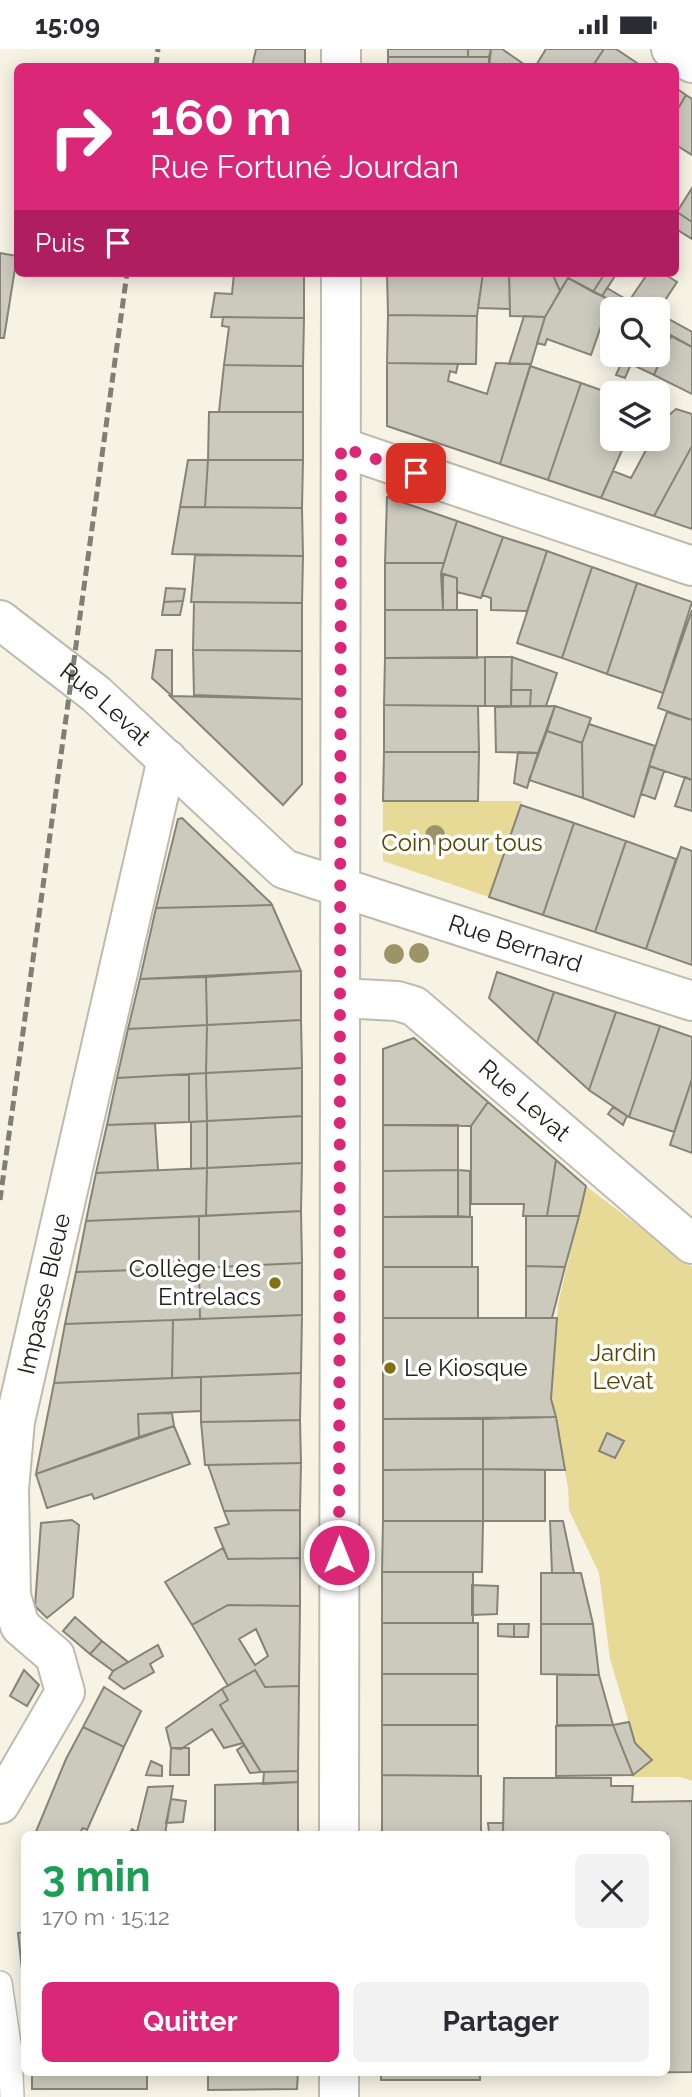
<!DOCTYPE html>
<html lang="fr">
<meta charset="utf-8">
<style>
body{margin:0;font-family:Raleway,sans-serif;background:#f2f2f3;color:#2b2b33;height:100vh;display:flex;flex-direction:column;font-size:26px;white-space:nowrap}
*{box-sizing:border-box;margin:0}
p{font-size:23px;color:#7c7c81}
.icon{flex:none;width:38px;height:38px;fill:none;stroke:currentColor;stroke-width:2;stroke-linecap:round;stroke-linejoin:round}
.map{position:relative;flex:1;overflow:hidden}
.details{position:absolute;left:21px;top:1782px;width:649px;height:245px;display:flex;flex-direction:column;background:#fff;border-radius:10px;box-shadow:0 4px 18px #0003}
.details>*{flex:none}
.guide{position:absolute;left:14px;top:14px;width:665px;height:214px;border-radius:10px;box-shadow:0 4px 18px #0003;background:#db2777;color:#fff;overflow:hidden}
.fabs{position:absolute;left:600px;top:248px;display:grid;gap:14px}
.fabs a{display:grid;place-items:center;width:70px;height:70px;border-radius:10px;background:#fff;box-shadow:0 4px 18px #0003;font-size:35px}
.pin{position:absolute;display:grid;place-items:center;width:60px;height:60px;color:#fff;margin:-30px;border-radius:14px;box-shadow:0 4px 10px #0006}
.me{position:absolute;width:77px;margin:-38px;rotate:0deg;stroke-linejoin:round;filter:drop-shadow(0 0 5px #0008)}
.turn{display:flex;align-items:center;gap:24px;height:147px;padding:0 21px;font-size:32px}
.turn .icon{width:91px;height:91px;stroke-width:2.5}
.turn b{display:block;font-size:49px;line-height:60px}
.then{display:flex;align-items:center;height:66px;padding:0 21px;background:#0003;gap:14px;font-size:26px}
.round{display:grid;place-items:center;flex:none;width:74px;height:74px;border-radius:10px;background:#f2f2f3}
.headline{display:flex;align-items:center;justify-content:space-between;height:119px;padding:0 21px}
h1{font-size:42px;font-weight:700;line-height:52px;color:#1e9e55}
.action{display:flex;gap:14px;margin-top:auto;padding:14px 21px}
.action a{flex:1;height:80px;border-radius:10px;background:#db2777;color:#fff;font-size:28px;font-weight:700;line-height:80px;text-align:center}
.action a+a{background:#f2f2f3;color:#2b2b33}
.status{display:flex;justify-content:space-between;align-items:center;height:49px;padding:0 35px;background:#fff;direction:ltr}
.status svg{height:19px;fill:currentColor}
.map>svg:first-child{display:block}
</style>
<div class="status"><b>15:09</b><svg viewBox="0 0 49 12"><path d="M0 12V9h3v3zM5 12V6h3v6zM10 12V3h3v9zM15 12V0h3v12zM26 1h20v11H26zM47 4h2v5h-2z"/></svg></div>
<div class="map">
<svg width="692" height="2048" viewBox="0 0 692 2048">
<rect width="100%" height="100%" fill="#f6f3e5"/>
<path fill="#e7da97" d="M383 752H522L489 848 383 812Z
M586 1137 692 1218V1732L680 1728H631L651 1711 635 1694 610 1610 599 1524 569 1461 568 1438 551 1350 558 1255Z"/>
<path fill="#cccabd" stroke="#868477" stroke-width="2" fill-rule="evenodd" d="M256 0H305V18H252Z
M388 0H468V8H388Z
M468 0H491L489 8H468Z
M491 0H502L528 18H489Z
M546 0H604L592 18H535Z
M604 0H616L643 18H592Z
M388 8H489V18H388Z
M676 39 686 46 676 63Z
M686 46 692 50V106L676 96V63Z
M692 139V173L677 163Z
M677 163 692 173V190L676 180Z
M0 204 17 207 4 289H0Z
M234 224H304V269L211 268 215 244 232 245Z
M387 224H483L477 267 388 266Z
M483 224H509L510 260 478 259Z
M509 224H552L560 242 545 268 510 267Z
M552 224H571L560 242Z
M571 224H605L593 243 568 229Z
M605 224H617L602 247 593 243Z
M648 224H663L677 233 658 262 624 261 602 247 607 239 629 252Z
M568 229 610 251 591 306 547 290 545 296 537 294 545 268Z
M658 264 692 283V298L658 279Z
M388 266 477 267 476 315 387 314Z
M524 267 545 268 531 315H509Z
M223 268 304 269 303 317 224 316 229 278 222 277Z
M658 279 671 287 654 326 631 315 625 329 616 326 625 306H658Z
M671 287 692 298V345L654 326Z
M387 314 458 315 456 324 450 322 448 332 487 345 496 314 531 315 500 415 387 377Z
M224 316 303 317V363H219Z
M530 317 581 334 548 431 500 415Z
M581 334 612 345V390H627L601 449 548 431Z
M676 360 692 365V397L654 467 601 449 613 422 631 429 652 390H658L661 373Z
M209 363H303V411H208Z
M692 397V480L654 467Z
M188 411H208L205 458H180Z
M208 411H303L302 459 205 458Z
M387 448 457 472 444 514H385Z
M180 458 302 459 303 507 172 505Z
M457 472 503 488 481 549 457 543V529L441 524Z
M503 488 547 502 527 562 491 561V549L482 546Z
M547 502 592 518 562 609 517 594Z
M195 506 303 507 302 554 191 553Z
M385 514H444L441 524 443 561H385Z
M592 518 637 534 607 625 562 609Z
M443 525 457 529V561H443Z
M637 534 692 553 663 644 607 625Z
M166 539 185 540 183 552 164 553Z
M183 552 180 566H162L164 553Z
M194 553 302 554V602L193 601Z
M385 561H477V609H385Z
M692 561V671L658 659Z
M156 601H172V647L152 629Z
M193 601 302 602V650L194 646Z
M485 608V657L384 656 385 609Z
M485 608H512L511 657H485Z
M512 608 557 624 546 657H530L531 641H511Z
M511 641H531L530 657H511Z
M170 647 302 650V735L283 756Z
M384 656 478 657 479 703H384Z
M555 657 538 704 496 703 495 658Z
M555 657 591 669 582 694 547 682Z
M667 663 692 671V731L649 717Z
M589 675 655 697 634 768 583 749 582 694Z
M547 682 582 694 583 749 529 731Z
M384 703H479L478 752H383Z
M518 703 538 704 527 739 514 734Z
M650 717 664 722 655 750 641 745Z
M685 728 692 731V762L675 757Z
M521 756 574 774 543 866 489 848Z
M182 769 271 854 272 856 156 859 178 770Z
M574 774 626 792 595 883 543 866Z
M626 792 676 810 646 900 595 883Z
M681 798 692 802V916L646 900Z
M272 856 301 922 140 930 156 859Z
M301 922V971L207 976 206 928Z
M497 923 554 943 537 994 489 949Z
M206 928 207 976 128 980 140 930Z
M554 943 616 963 589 1041 537 994Z
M616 963 660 977 629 1068 589 1041Z
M301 971 302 1019 206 1024 207 976Z
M207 976 206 1024 117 1029 128 980Z
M660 977 692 988V1030L674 1083 629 1068Z
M414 989 488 1053 471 1077 383 1076V1000Z
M302 1019V1067L207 1072 206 1024Z
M206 1024 207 1072 189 1073V1025Z
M189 1025V1073L107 1076 117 1029Z
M692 1030V1104L670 1096Z
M488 1053 556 1111 547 1167H523L524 1155H471V1077Z
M613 1058 627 1067 623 1076 608 1065Z
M302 1067V1114L207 1119V1072Z
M207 1072V1119L191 1120V1073Z
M155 1074 158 1121 96 1124 107 1076Z
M383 1076H458V1121L383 1122Z
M556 1111 586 1137 579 1167H547Z
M302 1114 301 1162 206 1167 207 1119Z
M207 1119 206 1167 86 1172 96 1124Z
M458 1121 470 1122V1168L458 1167Z
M458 1121V1167L383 1168V1122Z
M301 1162 302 1214 199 1219V1167Z
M199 1167V1219L76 1223 86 1172Z
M526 1167H579L565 1218 526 1217Z
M383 1168H472V1218H383Z
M302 1214V1266L200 1270 199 1219Z
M526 1217 565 1218 552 1269H526Z
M383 1218H478V1269H383Z
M199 1219 200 1270 65 1275 76 1223Z
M302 1266 301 1324 172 1329 173 1271Z
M383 1269H557L551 1350 556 1368 383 1370Z
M173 1271 172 1329 54 1334 65 1275Z
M301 1324 300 1371 201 1373V1328Z
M201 1328V1362L138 1365 139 1388 36 1425 54 1334Z
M172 1364 174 1377 139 1388 138 1365Z
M556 1368 565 1421 483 1420V1370Z
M383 1370H483V1420L383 1421Z
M300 1371 301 1414 205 1416 201 1373Z
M174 1377 190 1415 94 1450 92 1445 47 1459 36 1425Z
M607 1384 624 1392 615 1409 599 1402Z
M301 1414 300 1461 224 1462 208 1416Z
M483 1420V1472H383V1421Z
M483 1420 545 1421V1472H483Z
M300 1461V1509L228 1510 215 1479 229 1475 224 1462Z
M72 1471 79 1476 73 1548 47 1569 35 1557 41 1474Z
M383 1472H483L482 1523H382Z
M550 1472H563L574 1524H552Z
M223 1499 228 1510 300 1509V1557L228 1556 192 1576 165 1533Z
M382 1523H473V1574H382Z
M541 1524H581L593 1575H541Z
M472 1536 498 1537 497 1565 472 1566Z
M228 1556 300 1557 299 1637 265 1638 255 1621 228 1637 192 1576ZM256 1580 268 1607 255 1616 239 1590Z
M75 1568 102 1592 90 1605 63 1582Z
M382 1574H478V1625H382Z
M498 1575H514V1588L498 1587Z
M514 1575H529L528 1588H514Z
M541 1575H593L599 1626 541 1625Z
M102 1592 128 1613 113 1622 90 1605Z
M158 1596 163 1607 150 1615 154 1623 124 1640 109 1629 113 1622Z
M24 1621 39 1636 27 1657 10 1647Z
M255 1621 265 1638 299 1637 298 1722 261 1723 220 1656 228 1651 222 1640Z
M382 1625H478V1676H382Z
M557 1626H599L613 1676H557Z
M104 1638 141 1662 124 1698 83 1678Z
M222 1640 228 1651 220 1656 243 1694 224 1699 212 1680 181 1700 171 1699 166 1679Z
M629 1673 635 1694 652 1711 633 1726 613 1676Z
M382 1676H478V1727L382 1726Z
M613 1676 633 1726 556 1727V1677Z
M83 1678 124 1698 87 1781 83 1779 79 1785H35L66 1710Z
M244 1696 261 1723 250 1724 237 1701Z
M171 1699H189V1726H170Z
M151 1712 162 1717V1727L146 1726Z
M298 1722V1733L263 1735 264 1723Z
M382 1726 481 1727V1785H382Z
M504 1729H611V1737H633L632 1753 692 1752V2023L502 2025 667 2023V1785H503Z
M298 1733V1784L215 1785V1736Z
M173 1737 165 1785H129L132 1780 137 1783 148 1738Z
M171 1750 186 1752 183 1773 166 1774Z
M488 1774H503V1783H489Z
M24 1883V1930H23L18 1884Z
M32 2023 147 2024V2040H32Z
M208 2023H298L297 2040 208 2041Z
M381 2023H480V2031H381Z"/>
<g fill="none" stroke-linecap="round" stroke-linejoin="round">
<defs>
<path id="service" d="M0 1934 10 2002 12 2048"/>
<g id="minor">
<path d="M341 0V18"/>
<path d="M671 0 692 14"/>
<path d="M341 398 692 517"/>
<path id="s1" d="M0 571 96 645 284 820 692 952"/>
<path id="s2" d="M340 949 397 952 414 957 692 1195"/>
<path id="s3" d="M0 1755 65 1643 55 1607 20 1577 11 1547 9 1440 15 1372 167 710"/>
<path d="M339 1785 341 224"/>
<path d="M339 2048V2023"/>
</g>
</defs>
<use href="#service" stroke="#bebbae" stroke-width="26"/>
<use href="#minor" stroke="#bebbae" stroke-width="42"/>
<use href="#service" stroke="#fff" stroke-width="23"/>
<use href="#minor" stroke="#fff" stroke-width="38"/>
<path stroke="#807e75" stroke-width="5" stroke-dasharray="10 5" stroke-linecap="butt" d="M156 18 158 0
M0 1151 127 224"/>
</g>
<g fill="#9c9467">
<circle cx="435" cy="786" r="10"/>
<circle cx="419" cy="904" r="10"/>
<circle cx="394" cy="905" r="10"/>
</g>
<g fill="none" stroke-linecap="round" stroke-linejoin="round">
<path stroke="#db2777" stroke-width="12" stroke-dasharray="0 21.6" d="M339 1506 341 398 416 424"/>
</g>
<g fill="#827112" stroke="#fff" stroke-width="2.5">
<circle cx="275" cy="1234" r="7"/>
<circle cx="390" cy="1319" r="7"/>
</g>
<g text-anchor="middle" stroke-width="7" stroke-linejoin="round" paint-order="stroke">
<g font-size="24" fill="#22211c" stroke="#fff">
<text dy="8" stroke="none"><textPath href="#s1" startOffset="135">Rue Levat</textPath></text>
<text dy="8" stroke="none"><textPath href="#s1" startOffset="621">Rue Bernard</textPath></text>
<text dy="8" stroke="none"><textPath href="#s2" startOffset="220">Rue Levat</textPath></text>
<text dy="8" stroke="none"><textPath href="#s3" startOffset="550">Impasse Bleue</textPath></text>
</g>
<g font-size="24" fill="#524600" stroke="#fff">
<text x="462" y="802">Coin pour tous</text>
<text x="623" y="1312">Jardin<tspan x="623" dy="28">Levat</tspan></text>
</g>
<g font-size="24" fill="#22211c" stroke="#fff" text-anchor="end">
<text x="261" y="1228">Collège Les<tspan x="261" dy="28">Entrelacs</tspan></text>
<text x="404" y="1327" text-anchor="start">Le Kiosque</text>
</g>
</g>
</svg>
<div class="fabs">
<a><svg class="icon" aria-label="search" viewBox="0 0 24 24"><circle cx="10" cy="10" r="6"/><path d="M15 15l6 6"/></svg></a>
<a><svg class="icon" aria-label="layers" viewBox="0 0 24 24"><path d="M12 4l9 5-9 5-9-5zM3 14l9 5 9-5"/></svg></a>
</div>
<div class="pin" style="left:416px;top:424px;background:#d93025"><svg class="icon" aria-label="arrive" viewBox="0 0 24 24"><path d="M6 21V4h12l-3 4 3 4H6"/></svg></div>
<svg class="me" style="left:339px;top:1506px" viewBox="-20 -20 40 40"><circle r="17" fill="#db2777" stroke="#fff" stroke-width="3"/><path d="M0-11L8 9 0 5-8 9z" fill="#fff"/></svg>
<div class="guide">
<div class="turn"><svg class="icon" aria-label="right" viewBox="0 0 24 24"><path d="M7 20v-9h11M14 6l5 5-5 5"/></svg><div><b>160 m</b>Rue Fortuné Jourdan</div></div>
<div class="then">Puis<svg class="icon" aria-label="arrive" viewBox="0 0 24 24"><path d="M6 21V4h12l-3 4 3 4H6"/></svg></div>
</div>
<section class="details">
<div class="headline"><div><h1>3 min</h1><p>170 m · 15:12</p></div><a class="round"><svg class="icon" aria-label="close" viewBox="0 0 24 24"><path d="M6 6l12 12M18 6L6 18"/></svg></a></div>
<div class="action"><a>Quitter</a><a>Partager</a></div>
</section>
</div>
